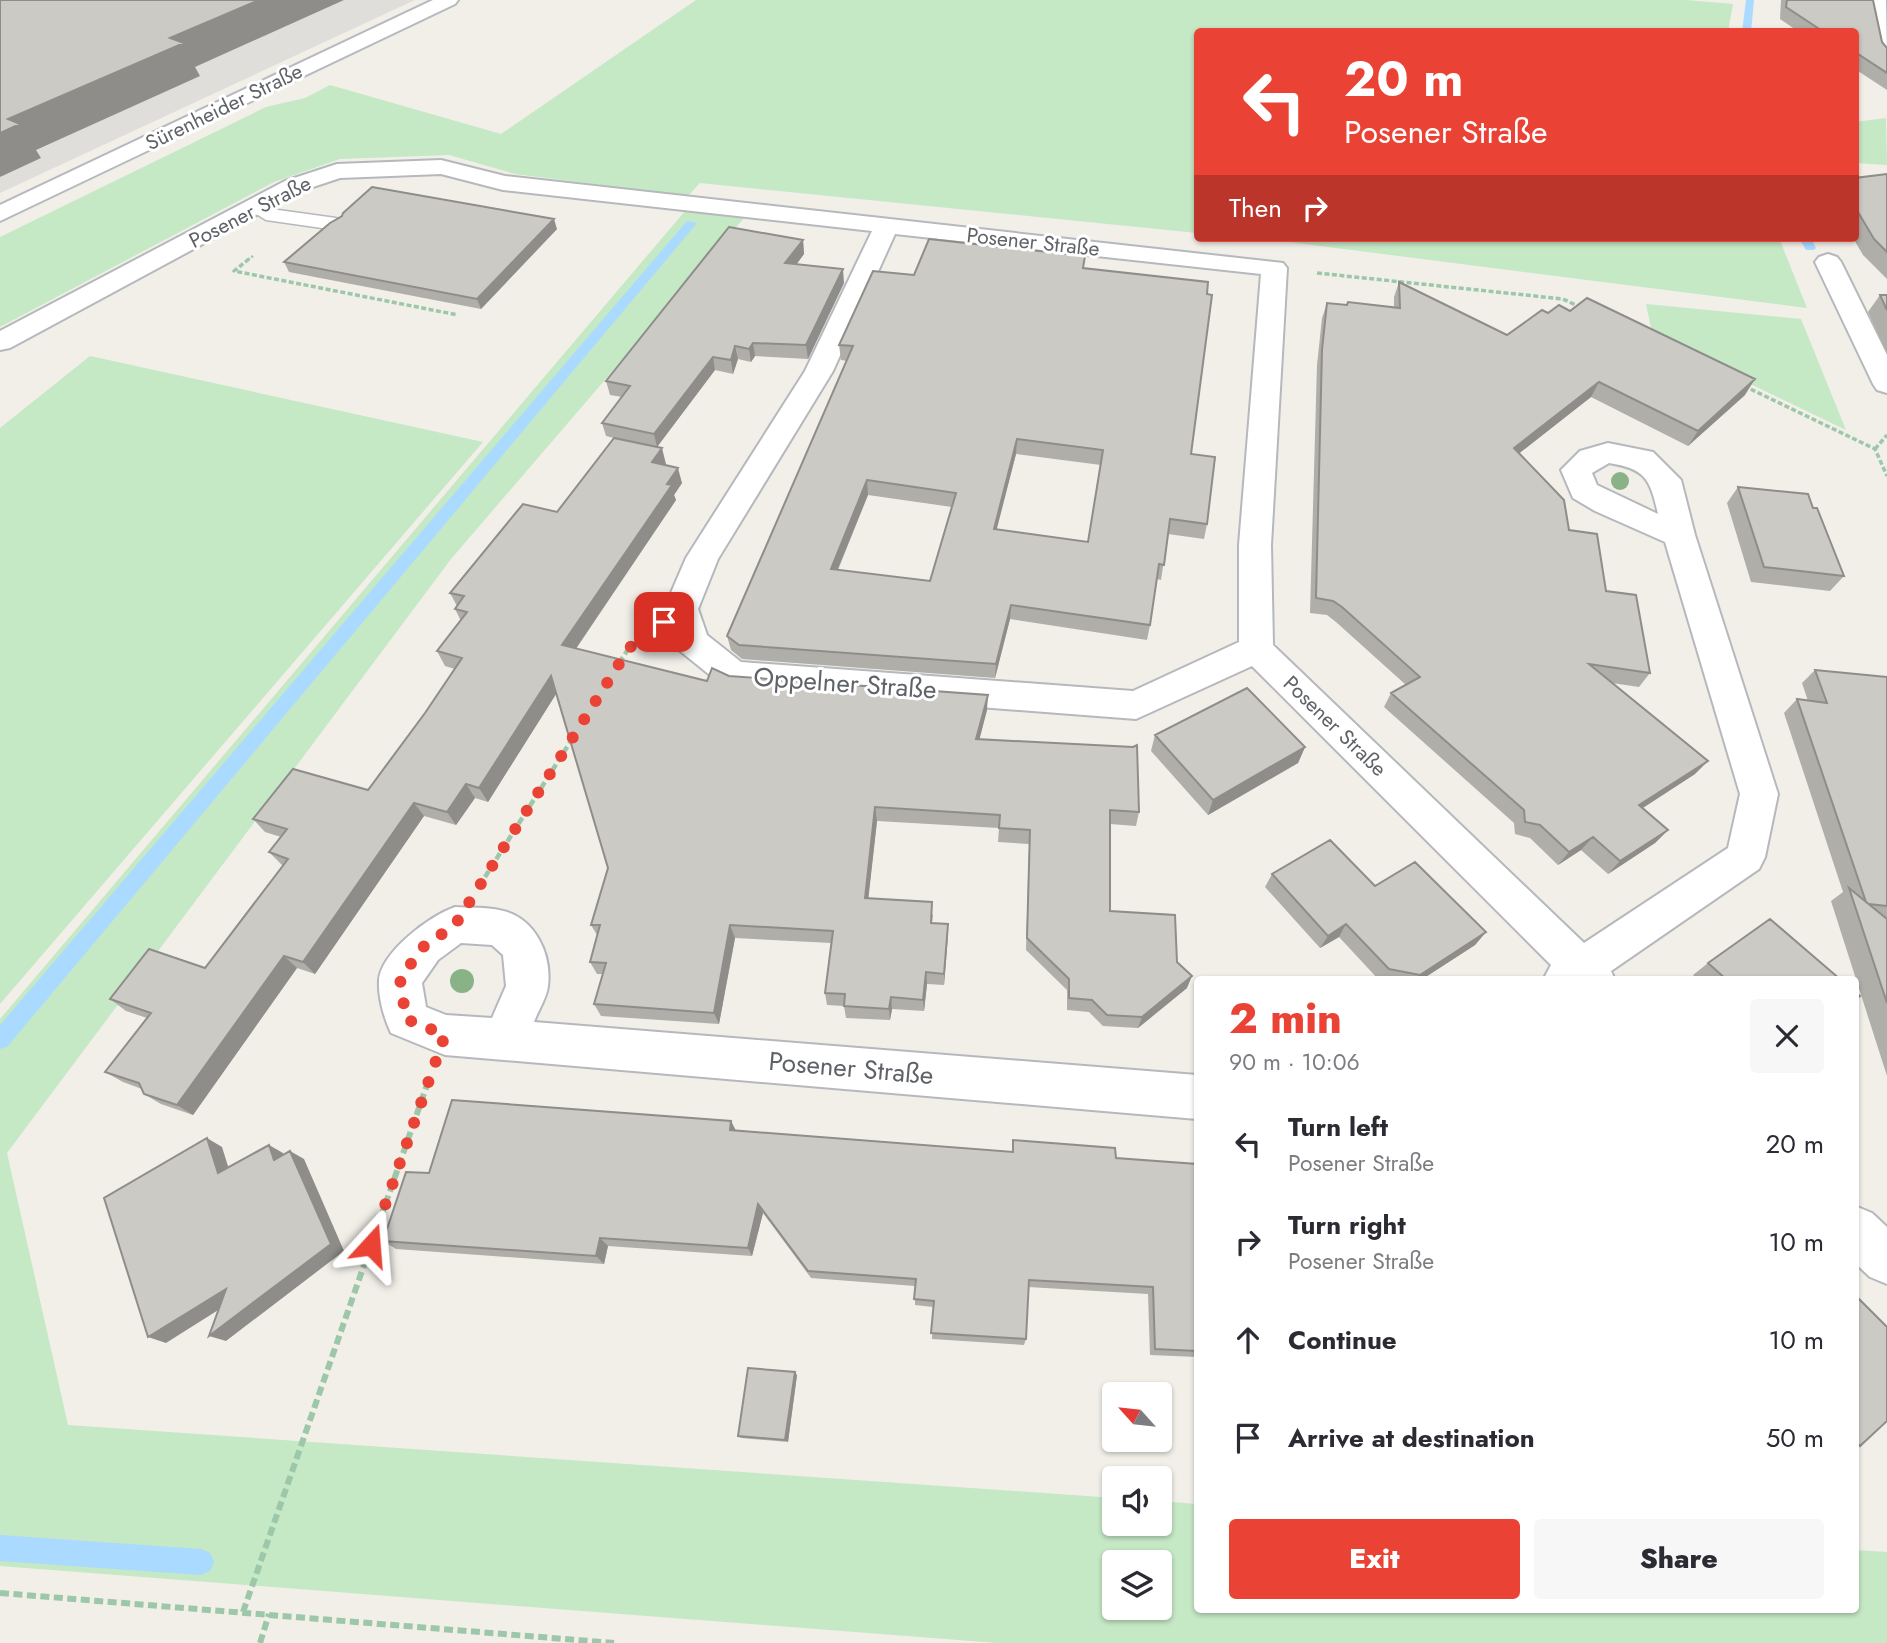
<!DOCTYPE html>
<meta charset="utf-8">
<style>
body{margin:0;font-family:Jost,sans-serif;background:#f7f7f7;color:#2b2b33;height:100vh;display:flex;flex-direction:column;font-size:26px;white-space:nowrap}
*{box-sizing:border-box;margin:0}
p{font-size:23px;color:#7c7c81}
.icon{flex:none;width:38px;height:38px;fill:none;stroke:currentColor;stroke-width:2;stroke-linecap:round;stroke-linejoin:round}
.map{position:relative;flex:1;overflow:hidden}
.sheet{position:absolute;left:1194px;top:976px;width:665px;height:637px;display:flex;flex-direction:column;background:#fff;border-radius:7px;box-shadow:0 2px 5px #0004}
.sheet>*{flex:none}
.banner{position:absolute;left:1194px;top:28px;width:665px;height:214px;border-radius:7px;box-shadow:0 2px 5px #0004;background:#ea4335;color:#fff;overflow:hidden}
.needle{width:46px;rotate:297deg}
.fabs{position:absolute;left:1102px;top:1382px;display:grid;gap:14px}
.fabs a{display:grid;place-items:center;width:70px;height:70px;border-radius:7px;background:#fff;box-shadow:0 2px 5px #0004;font-size:35px}
.pin{position:absolute;display:grid;place-items:center;width:60px;height:60px;color:#fff;margin:-30px;border-radius:14px;box-shadow:0 4px 10px #0006}
.me{position:absolute;width:77px;margin:-38px;rotate:19deg;stroke-linejoin:round;filter:drop-shadow(0 0 5px #0008)}
.turn{display:flex;align-items:center;gap:24px;height:147px;padding:0 35px;font-size:32px}
.turn .icon{width:91px;height:91px;stroke-width:2.5}
.turn b{display:block;font-size:49px;line-height:60px}
.then{display:flex;align-items:center;height:66px;padding:0 35px;background:#0003;gap:14px;font-size:26px}
.round{display:grid;place-items:center;flex:none;width:74px;height:74px;border-radius:7px;background:#f7f7f7}
.summary{display:flex;align-items:center;justify-content:space-between;height:119px;padding:0 35px}
h1{font-size:42px;font-weight:800;line-height:52px;color:#ea4335}
.primary-button{display:flex;gap:14px;margin-top:auto;padding:14px 35px}
.primary-button a{flex:1;height:80px;border-radius:7px;background:#ea4335;color:#fff;font-size:28px;font-weight:800;line-height:80px;text-align:center}
.primary-button a+a{background:#f7f7f7;color:#2b2b33}
ul{padding:0;list-style:none}
li{display:flex;align-items:center;gap:21px;height:98px;padding:0 35px}
li div{flex:1}
li b{display:block;font-size:26px}
li em{font-style:normal}
.map>svg:first-child{display:block}
</style>
<div class="map">
<svg width="1887" height="1643" viewBox="0 0 1887 1643">
<rect width="100%" height="100%" fill="#f1efe8"/>
<path fill="#e0deda" d="M0 0H415L0 193Z"/>
<path fill="#c5e8c5" fill-rule="evenodd" d="M696 0H1686L1733 4 1728 31 1197 32V233L700 183 688 196 515 174 449 155 340 159 274 182 0 327V237L266 107 305 98 330 85 501 134Z
M1886 118 1887 165 1855 163V122Z
M685 211 744 218 451 559 7 1153 68 1425 1115 1498V1524H1160V1501L1197 1504V1610H1855V1550L1887 1552V1643H997L0 1566V1019ZM1115 1563H1160V1608H1115Z
M1250 238H1779L1807 308 1281 241Z
M1646 304 1801 319 1846 430 1653 337Z
M90 356 483 442 0 1004V428Z"/>
<g fill="none" stroke-linecap="round" stroke-linejoin="round">
<path fill="#aadaff" fill-rule="evenodd" d="M1746 0H1754L1751 32H1742Z
M687 221 697 223 7 1047 0 1049V1025Z
M1799 238H1811L1816 248 1814 250H1806Z
M0 1535 201 1549 210 1553 214 1562 210 1571 201 1575 0 1561Z"/>
<defs>
<path id="service" d="M254 201 271 209 336 218 345 224 336 230 266 220 245 207Z"/>
<path id="minor" d="M1866 0H1886L1887 59 1880 57 1877 53Z
M441 160 505 176 1283 263 1287 268 1271 545 1273 645 1584 943 1728 848 1740 794 1665 542 1595 511 1573 498 1561 470 1580 451 1608 443 1653 452 1681 480 1695 535 1778 794 1765 857 1759 869 1611 971 1615 980H1543L1551 965 1252 666 1136 719 733 688 721 684 680 651 664 609 686 558 805 371 872 231 503 190 441 174 340 178 301 191 10 348 0 350V331L285 181 337 164ZM895 234 1261 274 1239 545V642L1133 691 741 662 707 635 698 609 718 559 833 371ZM1609 463C1646 469 1650 479 1658 514L1597 485 1592 473Z
M1828 254 1837 257 1841 262 1887 355V393L1877 390 1873 384 1815 262 1819 257Z
M455 907C470 908 485 907 499 910 534 916 552 953 548 986 547 997 538 1011 534 1022L1197 1075V1119L445 1055 391 1033C384 1018 378 997 379 980 382 951 430 916 455 907ZM461 943 492 945 503 955 506 986 492 1018 446 1015 426 1007 422 983 438 960Z
M1855 1206 1872 1213 1887 1227V1284L1870 1277 1855 1263Z"/>
<path id="secondary" d="M433 0H458L455 4 0 221V205Z"/>
</defs>
<use href="#service" stroke="#b5b8bc" stroke-width="3"/>
<use href="#minor" stroke="#b5b8bc" stroke-width="4"/>
<use href="#secondary" stroke="#b6babf" stroke-width="4"/>
<path stroke="#9cc7a9" stroke-width="2.5" stroke-dasharray="4.5 2" stroke-linecap="butt" d="M246 261 253 256"/>
<path stroke="#9cc7a9" stroke-width="3.5" stroke-dasharray="5 2.5" stroke-linecap="butt" d="M249 259 234 271 458 315
M1317 273 1563 299 1582 308
M1744 386 1875 449 1887 476
M1875 449 1887 435"/>
<path stroke="#9cc7a9" stroke-width="4.5" stroke-dasharray="7 3.5" stroke-linecap="butt" d="M619 663 629 648 641 639
M485 877 574 736"/>
<path stroke="#9cc7a9" stroke-width="6" stroke-dasharray="9 4.5" stroke-linecap="butt" d="M0 1593 614 1643
M243 1612 428 1082
M260 1643 269 1614"/>
<use href="#service" fill="#fff" fill-rule="evenodd"/>
<use href="#minor" fill="#fff" fill-rule="evenodd"/>
<use href="#secondary" fill="#fff" fill-rule="evenodd"/>
</g>
<g fill="#89b387">
<circle cx="1620" cy="481" r="9"/>
<circle cx="462" cy="981" r="12"/>
</g>
<path fill="#afaea9" fill-rule="evenodd" d="M1781 0H1873L1882 42 1887 48V90L1855 69V32H1799L1780 19Z
M1887 174V279L1863 255 1853 238H1855V178Z
M557 229 481 309 289 272 284 262Z
M803 240 804 254 796 265 844 283 808 359 755 356 751 362 738 359 733 374 715 370 657 447 665 465 682 483 674 495 676 500 576 649 707 681 729 676 987 710 979 739 1139 812 1136 826 1110 824V911L1177 962 1187 988 1138 1028 1103 1026 1089 1012 1067 1010V990L1026 950 1029 844 998 842 999 828 877 821 868 898 933 915 932 923 948 924 944 985 927 984 924 1011 892 1009 890 1020 846 1018 844 1006 827 1005 825 993 832 943 735 938 719 1024 601 1016 594 1004 603 974H597L590 962 597 935 591 925 608 868 556 694 488 802 475 798 456 825 424 816 315 974 297 968 193 1115 161 1104 144 1094 142 1089 123 1082 105 1072 147 1018 126 1011 110 999 205 968 283 866 269 852 281 837 265 832 253 819 368 790 425 713 455 669 445 666 437 651 461 621 455 609 457 606 450 593 557 512 614 438 606 436 602 423 622 397 610 395 606 381Z
M1084 268 1191 454 1207 524 1204 539 1168 534 1161 580 1157 579 1150 625 1147 640 1010 619 995 678 742 659 731 650 727 636 847 361 841 360 839 345 914 275ZM1016 454 1101 465 1088 542 996 529ZM868 495 952 507 930 581 838 570Z
M1399 282 1507 335 1745 395 1688 446 1591 397 1519 453 1606 591 1650 673 1639 687 1612 683 1695 774 1643 808 1668 830 1655 843 1608 874 1581 850 1558 865 1530 838 1515 834 1514 823 1384 707 1391 693 1406 685 1336 622 1327 615 1310 613 1317 365 1322 318 1327 303 1346 305 1348 302 1394 307V297Z
M1880 295H1887V353L1868 312Z
M1738 487 1844 576 1830 591 1751 582 1727 503Z
M1815 670 1887 677V1076L1831 901 1843 892 1784 713 1797 699 1808 701 1802 683Z
M1155 735 1305 747 1298 763 1208 815 1151 751Z
M1272 874 1375 886 1486 932 1475 945 1421 980H1379L1339 937 1320 948 1265 887Z
M1708 963 1841 980H1698L1693 975Z
M731 1121 736 1131 1012 1152 1013 1140 1116 1158 1197 1164V1357L1150 1355 1148 1294 1028 1287 1026 1339 1024 1345 932 1339 933 1307 915 1305V1286L811 1278 763 1213 752 1256 608 1246 604 1264 396 1249 383 1241 429 1173Z
M797 1375 788 1442 741 1438 738 1436Z"/>
<path fill="#8f8d8a" d="M259 0H344L195 67 200 76 36 150 41 158 0 177V133L8 119 170 38Z
M554 219 557 229 481 309 477 299Z
M803 240 804 254 787 277 785 263Z
M843 269 844 283 808 359 806 345Z
M753 343 755 356 751 362 749 349Z
M735 346 738 359 733 374 731 360Z
M713 357 715 370 657 447 654 434Z
M1755 379 1745 395 1688 446 1698 431Z
M1599 382 1591 397 1507 463 1514 448Z
M1017 439 1016 454 993 544 994 529Z
M662 448 666 464 656 477 652 462Z
M678 468 682 483 674 495 676 500 568 660 562 645Z
M867 480 868 495 832 583 831 569Z
M1011 605 1010 619 995 678 996 664Z
M551 676 558 691 488 802 479 788Z
M988 695 987 710 976 753V739Z
M1305 747 1298 763 1208 815 1213 800Z
M1708 761 1695 774 1627 818 1639 805Z
M466 784 475 798 456 825 447 812Z
M414 803 424 816 315 974 303 962Z
M875 807 877 821 867 911 865 898Z
M1668 830 1655 843 1608 874 1620 861Z
M1593 837 1581 850 1558 865 1569 852Z
M948 924V936L944 985V974Z
M1346 924 1339 937 1320 948 1328 936Z
M730 925 735 938 719 1024 714 1013Z
M1486 932 1475 945 1421 980H1416L1420 975Z
M284 956 297 968 193 1115 177 1105Z
M926 972 927 984 924 1011 923 1000Z
M1192 976 1187 988 1138 1028 1142 1017Z
M891 997 892 1009 890 1020 889 1009Z
M731 1121 736 1131 730 1130Z
M207 1138 222 1147 233 1182 218 1173Z
M269 1145 283 1153 288 1169 274 1160Z
M290 1151 304 1159 344 1251 226 1341 209 1336Z
M758 1204 763 1213 752 1256 748 1248Z
M600 1238 608 1246 604 1264 596 1256Z
M226 1289 242 1295 166 1343 148 1337Z
M795 1372 797 1375 788 1442 785 1440Z"/>
<path fill="#cccac5" stroke="#8f8d8a" stroke-width="2" fill-rule="evenodd" d="M0 0H259L170 38 184 43 8 119 20 124 0 133Z
M1787 0H1873L1882 42 1887 48V73L1855 52V32H1824L1786 7Z
M1855 150 1858 170H1855Z
M1887 174V252L1874 239 1855 207V178Z
M372 187 554 219 477 299 284 262 330 223 342 216 343 213Z
M729 227 803 240 785 263 843 269 806 345 753 343 749 349 735 346 731 360 713 357 654 434 602 423 630 386 606 381Z
M929 239 1085 256 1083 268 1208 282 1207 294 1212 295 1191 454 1215 457 1207 524 1170 519 1164 565 1159 564 1150 625 1011 605 996 664 739 645 727 636 853 346 839 345 873 271 914 275ZM1017 439 1103 450 1088 542 994 529ZM867 480 956 493 930 581 831 569Z
M1399 282 1507 335 1542 310 1548 313 1559 305 1570 311 1587 298 1755 379 1698 431 1599 382 1514 448 1564 500 1569 530 1597 534 1606 591 1636 595 1650 673 1589 664 1708 761 1639 805 1668 830 1620 861 1593 837 1569 852 1540 825 1525 822 1524 810 1391 693 1420 677 1342 607 1333 601 1316 598 1322 350 1327 303 1347 305 1348 302 1400 308Z
M1880 295H1887V310Z
M614 438 662 448 652 462 678 468 667 484 672 485 562 645 707 681 712 668 729 676 988 695 976 739 1133 747 1137 745 1139 812 1110 810V911L1175 915 1177 962 1192 976 1142 1017 1107 1015 1092 1000 1069 998V979L1027 938 1030 830 999 828 1000 815 875 807 865 898 932 902 931 923 948 924 944 974 926 972 923 1000 891 997 889 1009 844 1006 845 994 825 993 833 931 730 925 714 1013 594 1004 606 963 590 962 600 925H591L608 868 551 676 479 788 466 784 447 812 414 803 303 962 284 956 177 1105 144 1094 139 1083 105 1072 151 1013 110 999 149 949 205 968 288 859 269 852 287 829 253 819 293 769 368 790 425 713 462 658 437 651 467 612 455 609 464 596 450 593 523 504 557 512Z
M1738 487 1808 494 1813 508H1817L1844 576 1764 567Z
M1815 670 1887 677V906L1869 904 1866 902 1797 699 1827 703Z
M1247 688 1305 747 1213 800 1155 735Z
M1330 840 1375 886 1415 862 1486 932 1420 975 1389 969 1346 924 1328 936 1272 874Z
M1849 888 1887 919V1003Z
M1770 919 1841 980H1727L1708 963Z
M1855 992 1860 996 1855 1000Z
M452 1100 731 1121 730 1130 1013 1152V1140L1115 1148 1116 1158 1197 1164V1351L1155 1349 1153 1287 1029 1280 1026 1339 931 1333 934 1301 914 1299 916 1279 808 1271 758 1204 748 1248 600 1238 596 1256 383 1241 406 1172 429 1173Z
M207 1138 218 1173 269 1145 274 1160 290 1151 331 1244 209 1336 226 1289 148 1337 104 1198Z
M1855 1295 1887 1327V1421L1860 1446 1855 1441Z
M748 1368 795 1372 785 1440 738 1436Z"/>
<g fill="none" stroke-linecap="round" stroke-linejoin="round">
<path stroke="#ea4335" stroke-width="12" stroke-dasharray="0 21.6" d="M371 1245 445 1035 406 1019 400 979 423 947 455 925 629 648 664 622"/>
</g>
<g text-anchor="middle" stroke-width="6" stroke-linejoin="round" paint-order="stroke">
<g font-size="21" fill="#5f6368" stroke="#fff">
<text transform="translate(224 107) rotate(-26)" y="7">Sürenheider Straße</text>
<text transform="translate(250 212) rotate(-27)" y="7">Posener Straße</text>
<text transform="translate(1033 242) rotate(6)" y="7">Posener Straße</text>
<text transform="translate(1335 726) rotate(44)" y="7">Posener Straße</text>
</g>
<g font-size="26" fill="#5f6368" stroke="#fff">
<text transform="translate(845 683) rotate(4)" y="9">Oppelner Straße</text>
<text transform="translate(851 1068) rotate(5)" y="9">Posener Straße</text>
</g>
</g>
</svg>
<div class="fabs">
<a><svg class="needle" viewBox="-14 -14 28 28"><path d="M0-13l5 13h-10z" fill="#e53935"/><path d="M0 13l5-13h-10z" fill="#7c7c81"/></svg></a>
<a><svg class="icon" aria-label="sound" viewBox="0 0 24 24"><path d="M4 9h4l5-4v14l-5-4H4zM17 9q2 3 0 6"/></svg></a>
<a><svg class="icon" aria-label="layers" viewBox="0 0 24 24"><path d="M12 4l9 5-9 5-9-5zM3 14l9 5 9-5"/></svg></a>
</div>
<div class="pin" style="left:664px;top:622px;background:#d93025"><svg class="icon" aria-label="arrive" viewBox="0 0 24 24"><path d="M6 21V4h12l-3 4 3 4H6"/></svg></div>
<svg class="me" style="left:371px;top:1245px" viewBox="-20 -20 40 40"><path d="M0-17L14 15 0 8-14 15z" fill="#ea4335" stroke="#fff" stroke-width="4"/></svg>
<div class="banner">
<div class="turn"><svg class="icon" aria-label="left" viewBox="0 0 24 24"><path d="M17 20v-9H6M10 6l-5 5 5 5"/></svg><div><b>20 m</b>Posener Straße</div></div>
<div class="then">Then<svg class="icon" aria-label="right" viewBox="0 0 24 24"><path d="M7 20v-9h11M14 6l5 5-5 5"/></svg></div>
</div>
<section class="sheet">
<div class="summary"><div><h1>2 min</h1><p>90 m · 10:06</p></div><a class="round"><svg class="icon" aria-label="close" viewBox="0 0 24 24"><path d="M6 6l12 12M18 6L6 18"/></svg></a></div>
<ul>
<li><svg class="icon" aria-label="left" viewBox="0 0 24 24"><path d="M17 20v-9H6M10 6l-5 5 5 5"/></svg><div><b>Turn left</b><p>Posener Straße</p></div><em>20 m</em></li>
<li><svg class="icon" aria-label="right" viewBox="0 0 24 24"><path d="M7 20v-9h11M14 6l5 5-5 5"/></svg><div><b>Turn right</b><p>Posener Straße</p></div><em>10 m</em></li>
<li><svg class="icon" aria-label="ahead" viewBox="0 0 24 24"><path d="M12 20V5M6 11l6-6 6 6"/></svg><div><b>Continue</b></div><em>10 m</em></li>
<li><svg class="icon" aria-label="arrive" viewBox="0 0 24 24"><path d="M6 21V4h12l-3 4 3 4H6"/></svg><div><b>Arrive at destination</b></div><em>50 m</em></li>
</ul>
<div class="primary-button"><a>Exit</a><a>Share</a></div>
</section>
</div>
